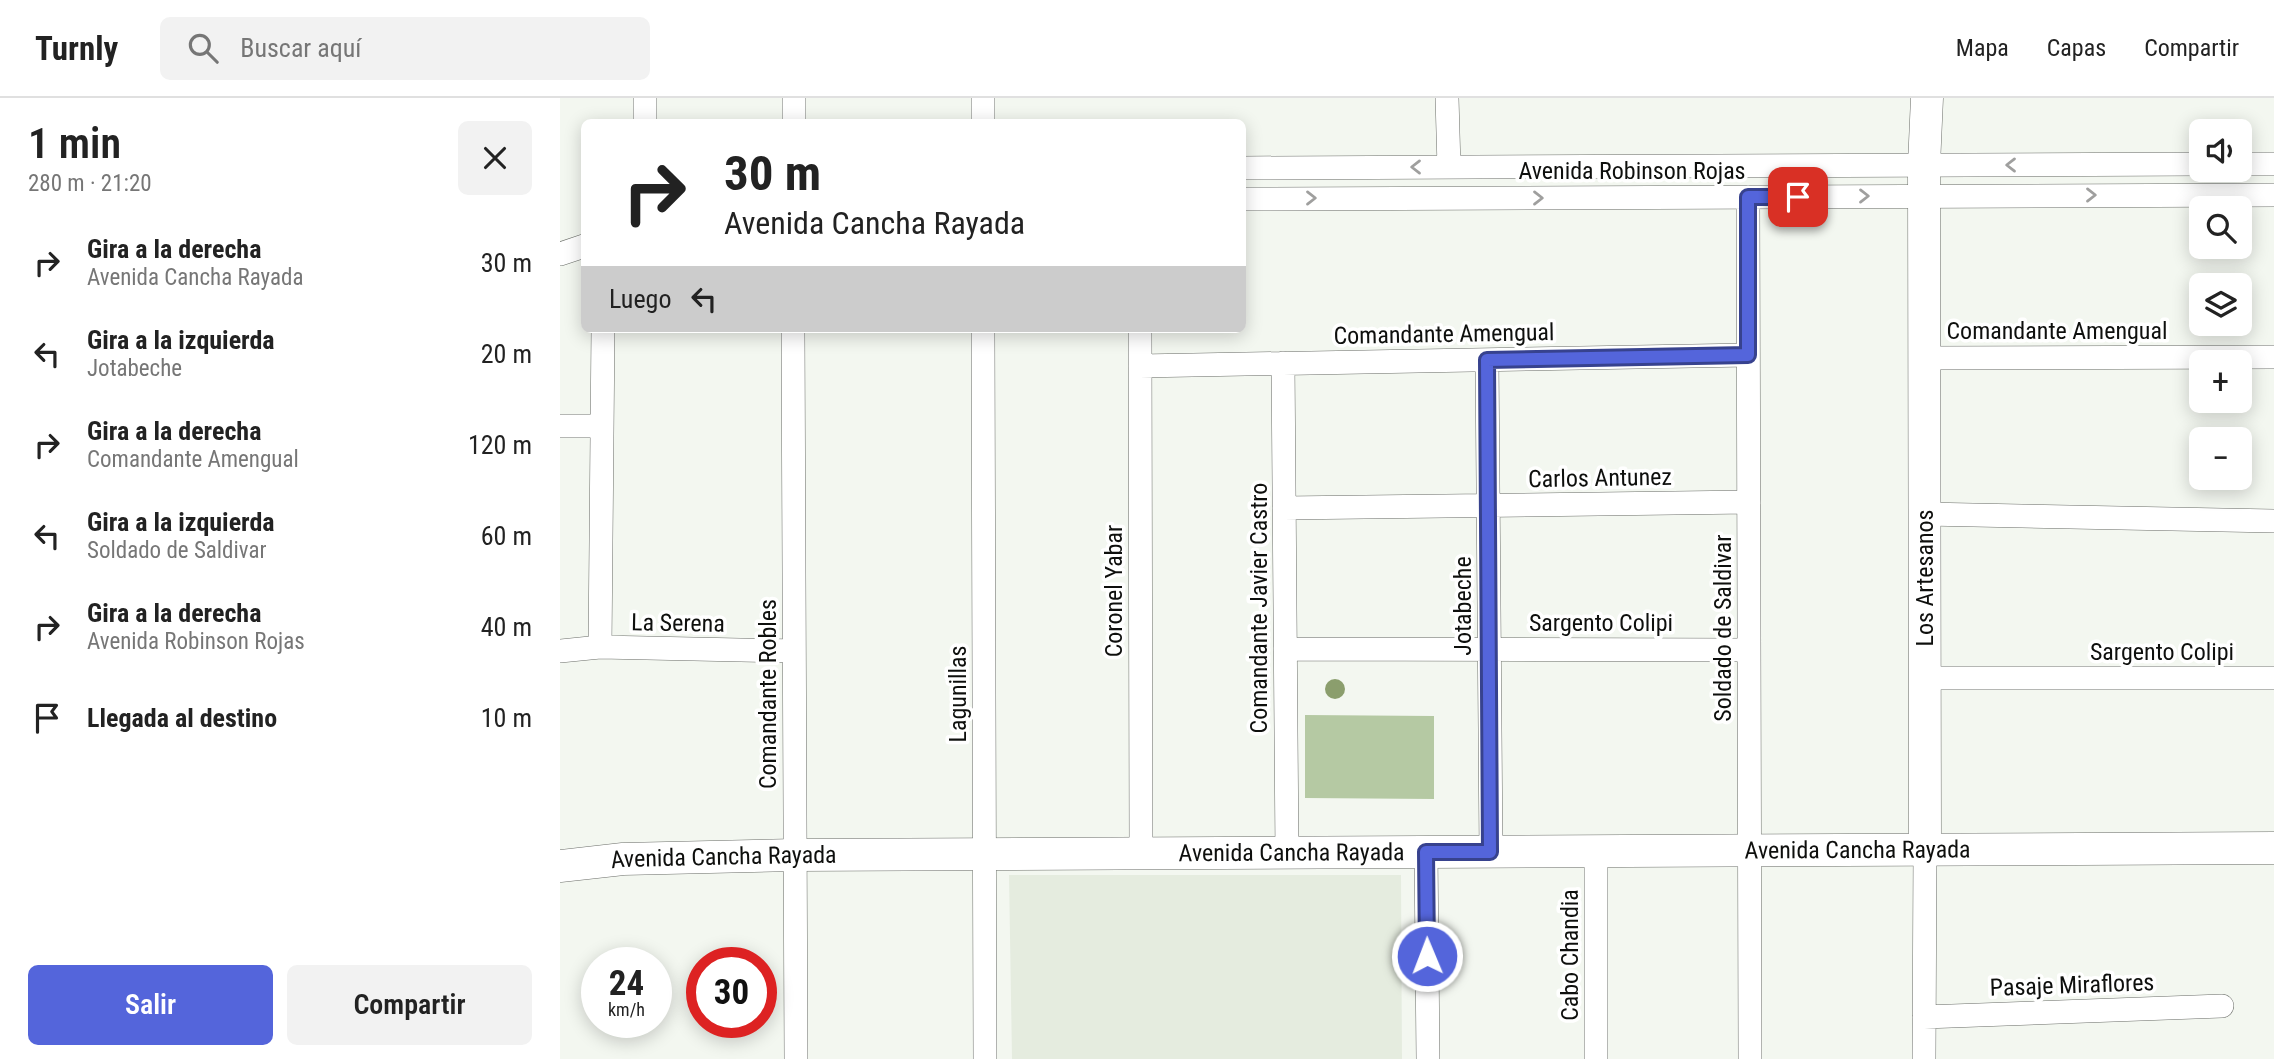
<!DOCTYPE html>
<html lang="es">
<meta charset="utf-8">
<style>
body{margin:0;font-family:"Roboto Condensed",sans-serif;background:#f2f2f2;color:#222;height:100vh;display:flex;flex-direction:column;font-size:26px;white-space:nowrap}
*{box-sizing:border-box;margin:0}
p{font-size:23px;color:#767676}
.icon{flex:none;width:38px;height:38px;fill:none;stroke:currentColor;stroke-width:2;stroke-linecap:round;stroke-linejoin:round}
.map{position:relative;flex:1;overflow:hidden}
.drawer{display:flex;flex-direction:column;background:#fff;width:560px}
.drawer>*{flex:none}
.guide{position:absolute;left:21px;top:21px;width:665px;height:214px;border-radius:10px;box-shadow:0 4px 18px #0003;background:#fff;color:#222;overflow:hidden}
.tools{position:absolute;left:1629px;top:21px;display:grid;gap:14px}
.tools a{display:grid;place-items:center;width:63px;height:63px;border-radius:10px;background:#fff;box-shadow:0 4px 18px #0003;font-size:35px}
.speed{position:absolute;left:21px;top:849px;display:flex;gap:14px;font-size:35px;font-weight:700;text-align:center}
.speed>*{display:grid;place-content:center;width:91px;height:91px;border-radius:50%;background:#fff;box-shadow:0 4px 18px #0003;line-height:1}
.speed small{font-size:18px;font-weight:400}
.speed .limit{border:10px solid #d22;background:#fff;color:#111}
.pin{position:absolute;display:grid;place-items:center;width:60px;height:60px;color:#fff;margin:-30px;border-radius:14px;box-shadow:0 4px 10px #0006}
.me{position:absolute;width:77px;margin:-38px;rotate:359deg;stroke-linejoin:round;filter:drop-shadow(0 0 5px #0008)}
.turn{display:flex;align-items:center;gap:24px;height:147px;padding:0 28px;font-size:32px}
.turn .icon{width:91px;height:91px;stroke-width:2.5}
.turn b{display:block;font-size:49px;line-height:60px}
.then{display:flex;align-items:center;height:66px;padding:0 28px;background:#0003;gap:14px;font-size:26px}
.round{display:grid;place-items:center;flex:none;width:74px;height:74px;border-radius:10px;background:#f2f2f2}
.summary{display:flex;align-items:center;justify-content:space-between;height:119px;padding:0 28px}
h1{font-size:42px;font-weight:600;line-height:52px}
.primary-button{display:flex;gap:14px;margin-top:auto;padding:14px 28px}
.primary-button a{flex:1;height:80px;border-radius:10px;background:#5465db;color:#fff;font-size:28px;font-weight:600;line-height:80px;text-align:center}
.primary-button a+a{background:#f2f2f2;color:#222}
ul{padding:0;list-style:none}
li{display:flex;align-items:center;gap:21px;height:91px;padding:0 28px}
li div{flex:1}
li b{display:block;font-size:26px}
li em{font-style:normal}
header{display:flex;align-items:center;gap:42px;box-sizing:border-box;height:98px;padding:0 35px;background:#fff;border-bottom:2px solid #e0e0e0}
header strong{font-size:33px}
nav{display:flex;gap:38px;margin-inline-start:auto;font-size:24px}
.search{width:490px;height:63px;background:#f2f2f2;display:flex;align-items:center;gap:18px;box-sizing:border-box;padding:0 24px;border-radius:10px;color:#767676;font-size:26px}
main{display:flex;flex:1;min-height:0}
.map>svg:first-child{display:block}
</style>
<header>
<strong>Turnly</strong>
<div class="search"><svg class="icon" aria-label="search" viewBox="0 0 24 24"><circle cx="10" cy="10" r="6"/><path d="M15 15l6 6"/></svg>Buscar aquí</div>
<nav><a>Mapa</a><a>Capas</a><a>Compartir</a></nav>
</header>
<main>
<section class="drawer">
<div class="summary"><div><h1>1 min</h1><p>280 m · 21:20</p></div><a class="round"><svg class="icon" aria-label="close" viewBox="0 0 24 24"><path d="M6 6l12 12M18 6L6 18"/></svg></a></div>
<ul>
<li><svg class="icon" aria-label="right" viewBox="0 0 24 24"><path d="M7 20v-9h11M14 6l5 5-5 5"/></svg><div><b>Gira a la derecha</b><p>Avenida Cancha Rayada</p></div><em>30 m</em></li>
<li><svg class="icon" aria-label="left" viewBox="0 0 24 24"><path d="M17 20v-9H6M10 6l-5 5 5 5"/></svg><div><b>Gira a la izquierda</b><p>Jotabeche</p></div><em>20 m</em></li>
<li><svg class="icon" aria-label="right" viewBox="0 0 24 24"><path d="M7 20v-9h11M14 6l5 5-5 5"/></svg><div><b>Gira a la derecha</b><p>Comandante Amengual</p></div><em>120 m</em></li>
<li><svg class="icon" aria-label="left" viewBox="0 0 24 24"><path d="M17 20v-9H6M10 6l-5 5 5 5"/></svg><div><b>Gira a la izquierda</b><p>Soldado de Saldivar</p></div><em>60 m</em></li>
<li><svg class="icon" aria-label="right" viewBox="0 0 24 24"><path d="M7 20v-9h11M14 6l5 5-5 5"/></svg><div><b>Gira a la derecha</b><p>Avenida Robinson Rojas</p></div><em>40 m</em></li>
<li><svg class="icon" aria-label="arrive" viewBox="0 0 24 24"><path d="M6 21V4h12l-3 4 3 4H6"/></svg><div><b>Llegada al destino</b></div><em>10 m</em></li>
</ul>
<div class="primary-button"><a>Salir</a><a>Compartir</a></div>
</section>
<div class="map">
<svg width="1714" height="961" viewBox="0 0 1714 961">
<rect width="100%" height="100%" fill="#f3f7f0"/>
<path fill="#e5ecdf" d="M449 777H841L842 961H452Z"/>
<path fill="#b5c9a3" d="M745 617 874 618V701L745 700Z"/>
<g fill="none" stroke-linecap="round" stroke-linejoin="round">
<defs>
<path id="street" d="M85 0V24
M423 0V24
M887 0 889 69
M234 24V0
M1680 66H1714
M682 70 1642 66
M1188 99 1190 961
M682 101 1714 97
M0 156 24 148
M233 231 236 961
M423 231 425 961
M580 231 581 756
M1364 260 1714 259
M927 262 931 754
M723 265 727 755
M580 268 1188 257
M0 328H42
M724 410 1189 404
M1365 416 1714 423
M40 549 43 231
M725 551 1189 552
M0 553 40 549 234 553
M1365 580H1714
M866 754 868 961
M1364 919 1662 908
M1036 961V754
M1364 961 1365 752"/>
<g id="secondary">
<path d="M1365 752 1364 67 1367 0"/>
<path id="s1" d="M0 768 63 761 235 757 1714 750"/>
</g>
</defs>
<use href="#street" stroke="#6b6e69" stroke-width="24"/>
<use href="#secondary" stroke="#6b6e69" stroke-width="33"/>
<use href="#street" stroke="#fff" stroke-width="23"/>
<use href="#secondary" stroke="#fff" stroke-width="32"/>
</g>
<circle fill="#8b9e6d" cx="775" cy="591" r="10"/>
<defs><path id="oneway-chevron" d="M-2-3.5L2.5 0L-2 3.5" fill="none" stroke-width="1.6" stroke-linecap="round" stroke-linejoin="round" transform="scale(1.75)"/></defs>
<g stroke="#9f9f9e">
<use href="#oneway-chevron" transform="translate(1451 67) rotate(180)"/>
<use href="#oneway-chevron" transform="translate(856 69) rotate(180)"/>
<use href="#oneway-chevron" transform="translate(1531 97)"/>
<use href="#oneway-chevron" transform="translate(1304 98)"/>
<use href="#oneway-chevron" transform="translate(751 100)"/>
<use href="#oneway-chevron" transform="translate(978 100)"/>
</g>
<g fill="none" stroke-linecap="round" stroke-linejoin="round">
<defs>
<path id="route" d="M867 858 866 754H930L927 262 1188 257V99H1238"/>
</defs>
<use href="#route" stroke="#37428e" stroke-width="18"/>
<use href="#route" stroke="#5465db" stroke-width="12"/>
</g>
<g text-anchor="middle" stroke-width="7" stroke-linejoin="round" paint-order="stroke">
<g font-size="24" fill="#0e0f0d" stroke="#fff">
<text x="1072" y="81">Avenida Robinson Rojas</text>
<text x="1497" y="241">Comandante Amengual</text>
<text transform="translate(884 236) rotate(-1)" y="8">Comandante Amengual</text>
<text transform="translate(1040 380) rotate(-1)" y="8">Carlos Antunez</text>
<text transform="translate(1365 480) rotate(-90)" y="8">Los Artesanos</text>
<text transform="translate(554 493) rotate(-90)" y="8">Coronel Yabar</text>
<text transform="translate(903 508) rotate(-90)" y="8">Jotabeche</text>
<text transform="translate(699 510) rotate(-90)" y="8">Comandante Javier Castro</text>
<text transform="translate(118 525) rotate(1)" y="8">La Serena</text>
<text x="1041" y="533">Sargento Colipi</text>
<text transform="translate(1163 530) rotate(-90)" y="8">Soldado de Saldivar</text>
<text x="1602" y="562">Sargento Colipi</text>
<text transform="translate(208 596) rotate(-90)" y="8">Comandante Robles</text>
<text transform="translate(398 596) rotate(-90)" y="8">Lagunillas</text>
<text dy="8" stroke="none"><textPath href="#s1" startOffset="1298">Avenida Cancha Rayada</textPath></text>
<text dy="8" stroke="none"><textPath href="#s1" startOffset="732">Avenida Cancha Rayada</textPath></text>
<text dy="8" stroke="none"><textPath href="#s1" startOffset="164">Avenida Cancha Rayada</textPath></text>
<text transform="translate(1010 857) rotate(-90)" y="8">Cabo Chandia</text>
<text transform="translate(1512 887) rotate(-2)" y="8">Pasaje Miraflores</text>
</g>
</g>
</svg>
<div class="tools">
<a><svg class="icon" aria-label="sound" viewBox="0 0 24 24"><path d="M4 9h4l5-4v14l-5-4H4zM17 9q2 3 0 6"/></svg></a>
<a><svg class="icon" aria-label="search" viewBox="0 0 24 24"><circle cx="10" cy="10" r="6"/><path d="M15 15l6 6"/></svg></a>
<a><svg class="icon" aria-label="layers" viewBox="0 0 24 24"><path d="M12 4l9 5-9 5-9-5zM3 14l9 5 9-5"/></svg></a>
<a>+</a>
<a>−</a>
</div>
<div class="speed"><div>24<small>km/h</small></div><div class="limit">30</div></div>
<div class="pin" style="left:1238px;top:99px;background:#d93025"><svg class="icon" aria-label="arrive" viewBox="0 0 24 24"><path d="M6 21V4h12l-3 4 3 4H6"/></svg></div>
<svg class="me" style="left:867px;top:858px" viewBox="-20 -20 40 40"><circle r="17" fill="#5465db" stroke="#fff" stroke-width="3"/><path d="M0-11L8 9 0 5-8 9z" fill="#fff"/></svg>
<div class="guide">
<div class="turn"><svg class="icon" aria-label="right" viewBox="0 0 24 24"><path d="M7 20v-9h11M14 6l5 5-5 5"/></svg><div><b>30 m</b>Avenida Cancha Rayada</div></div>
<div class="then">Luego<svg class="icon" aria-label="left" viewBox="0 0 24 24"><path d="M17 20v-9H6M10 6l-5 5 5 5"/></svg></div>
</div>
</div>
</main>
